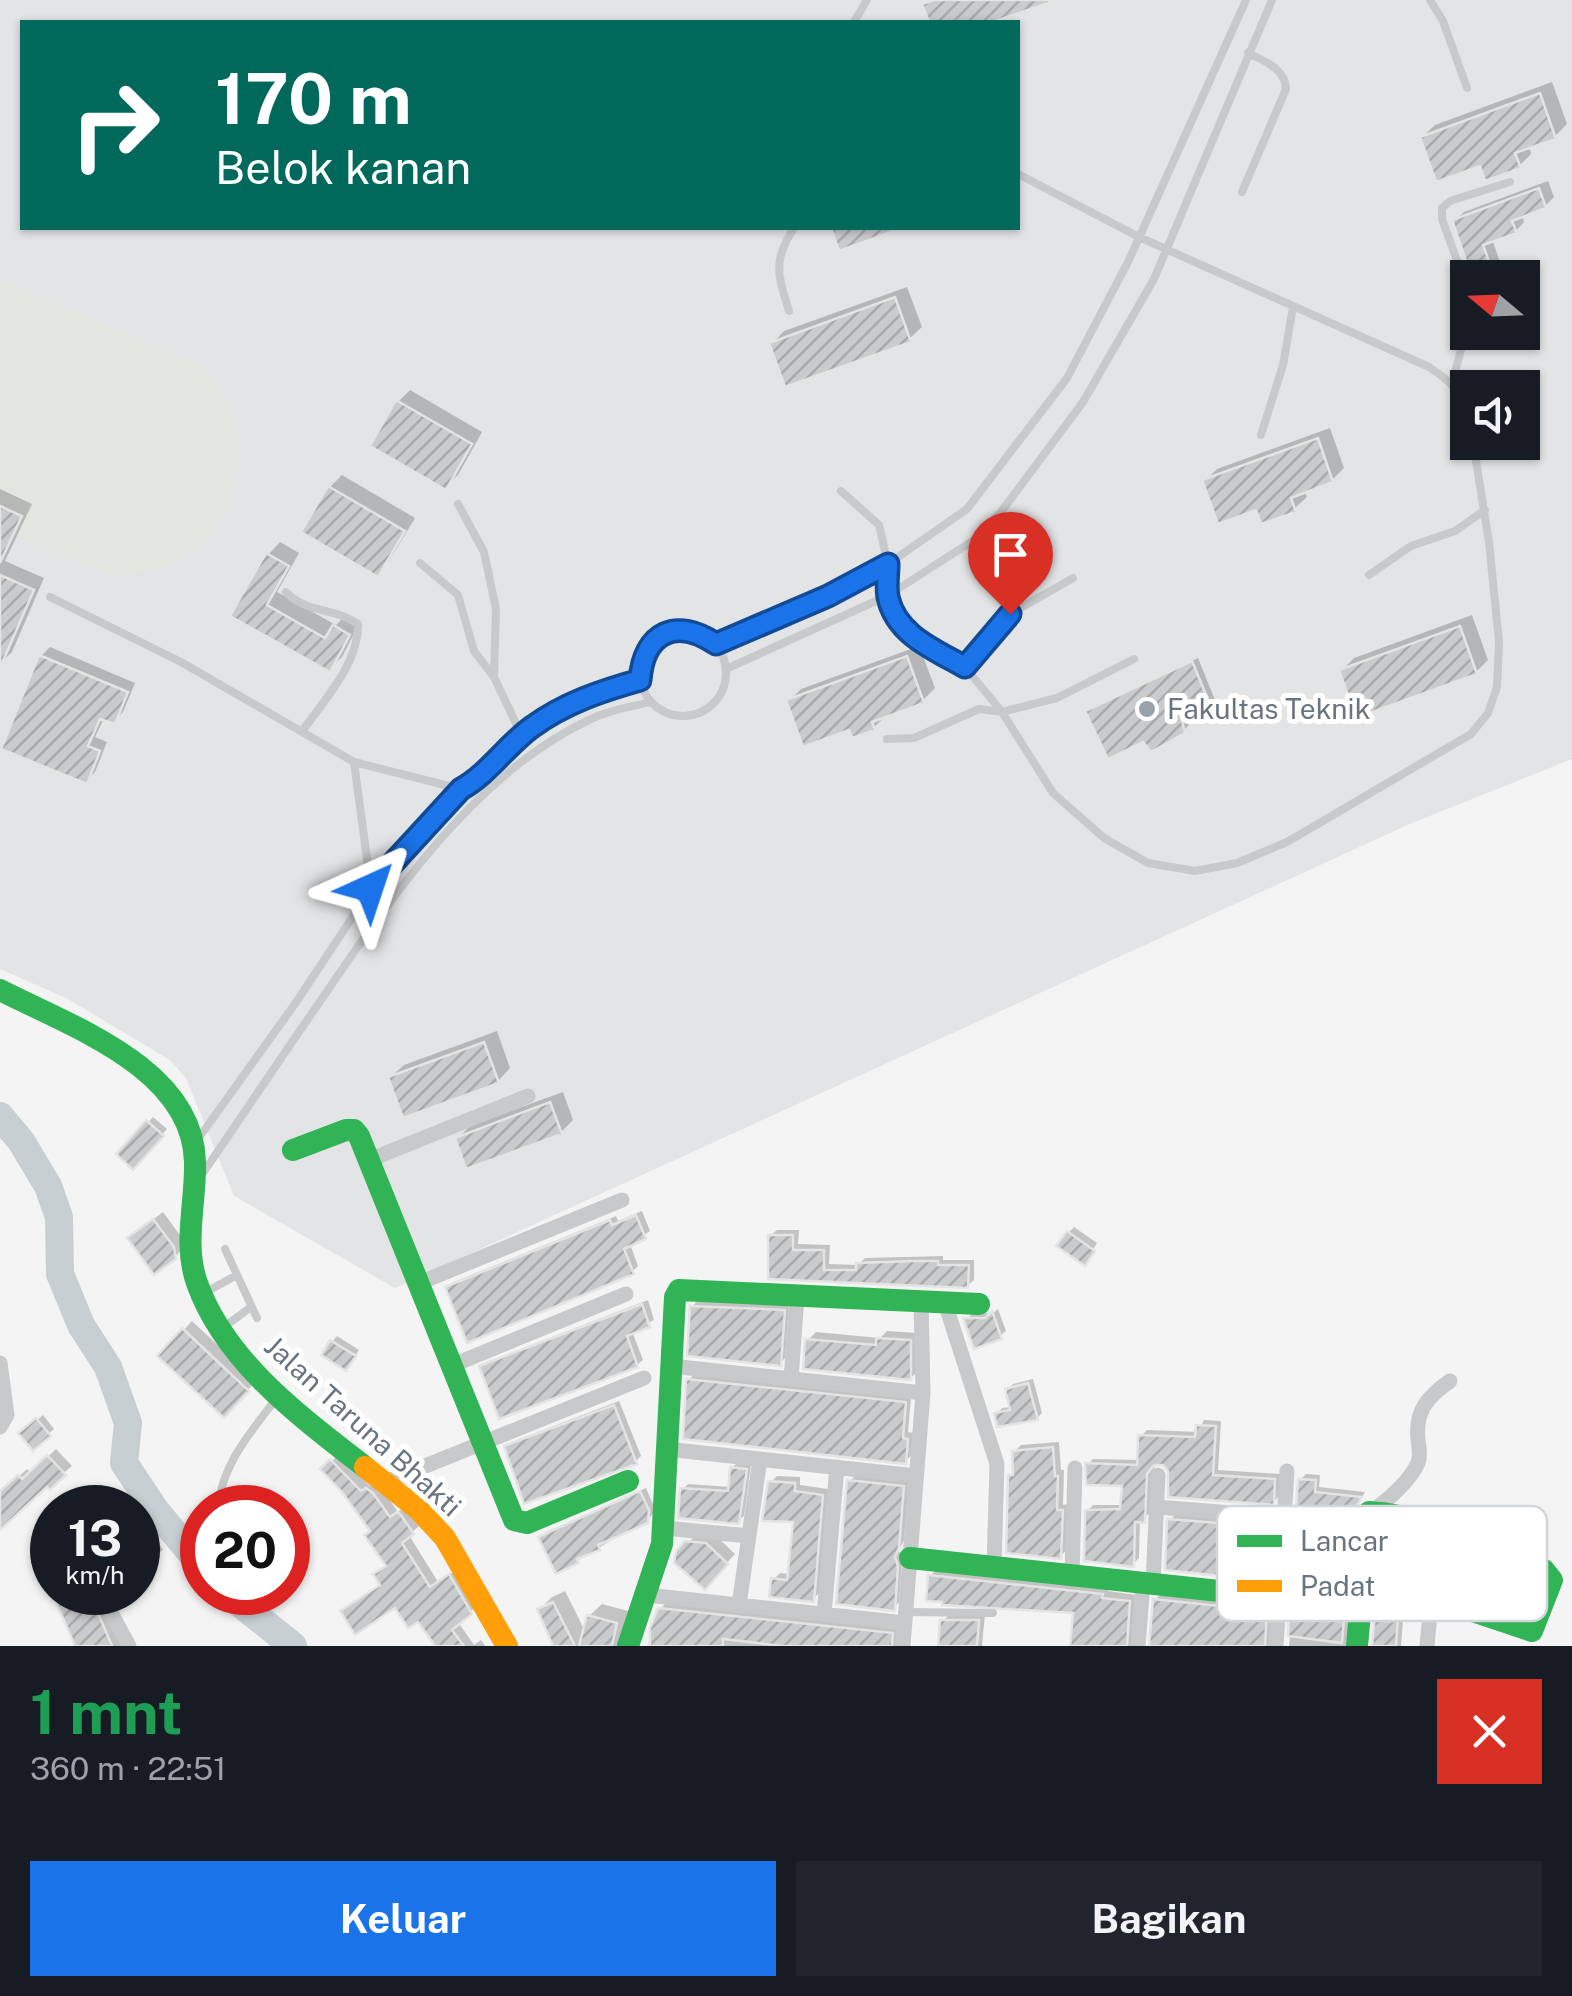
<!DOCTYPE html>
<html lang="id">
<meta charset="utf-8">
<style>
body{margin:0;font-family:"Public Sans",sans-serif;background:#20242c;color:#f1f3f6;height:100vh;display:flex;flex-direction:column;font-size:38px;white-space:nowrap}
*{box-sizing:border-box;margin:0}
p{font-size:32px;color:#9ea1a6}
.icon{flex:none;width:55px;height:55px;fill:none;stroke:currentColor;stroke-width:2;stroke-linecap:round;stroke-linejoin:round}
.map{position:relative;height:1646px;overflow:hidden}
.sheet{display:flex;flex-direction:column;background:#171b24;flex:1}
.sheet>*{flex:none}
.banner{position:absolute;left:20px;top:20px;width:1000px;height:210px;border-radius:0px;box-shadow:0 2px 8px #0004;background:#00695c;color:#fff;overflow:hidden}
.needle{width:65px;rotate:289deg}
.controls{position:absolute;left:1450px;top:260px;display:grid;gap:20px}
.controls a{display:grid;place-items:center;width:90px;height:90px;border-radius:0px;background:#171b24;box-shadow:0 2px 8px #0004;font-size:50px}
.speed{position:absolute;left:30px;top:1485px;display:flex;gap:20px;font-size:50px;font-weight:700;text-align:center}
.speed>*{display:grid;place-content:center;width:130px;height:130px;border-radius:50%;background:#171b24;box-shadow:0 2px 8px #0004;line-height:1}
.speed small{font-size:25px;font-weight:400}
.speed .limit{border:15px solid #d22;background:#fff;color:#111}
.pin{position:absolute;display:grid;place-items:center;width:85px;height:85px;color:#fff;margin:-102px -42px;border-radius:50% 50% 50% 0;rotate:-45deg;box-shadow:0 0 10px #0007}
.pin .icon{rotate:45deg}
.me{position:absolute;width:110px;margin:-55px;rotate:42deg;stroke-linejoin:round;filter:drop-shadow(0 0 8px #0008)}
.turn{display:flex;align-items:center;gap:35px;height:210px;padding:0 30px;font-size:45px}
.turn .icon{width:130px;height:130px;stroke-width:2.5}
.turn b{display:block;font-size:70px;line-height:85px}
.round{display:grid;place-items:center;flex:none;width:105px;height:105px;border-radius:0px;background:#20242c}
.head{display:flex;align-items:center;justify-content:space-between;height:170px;padding:0 30px}
h1{font-size:60px;font-weight:700;line-height:75px;color:#1e9e55}
.primary-button{display:flex;gap:20px;margin-top:auto;padding:20px 30px}
.primary-button a{flex:1;height:115px;border-radius:0px;background:#1a73e8;color:#fff;font-size:40px;font-weight:700;line-height:115px;text-align:center}
.primary-button a+a{background:#20242c;color:#f1f3f6}
.map>svg:first-child{display:block}
</style>
<div class="map">
<svg width="1572" height="1646" viewBox="0 0 1572 1646">
<defs>
<pattern id="building-hatch" width="6" height="6" patternUnits="userSpaceOnUse" patternTransform="scale(2.5)"><rect width="6" height="6" fill="#cacbcc"/><path d="M-1 1l2-2M0 6l6-6M5 7l2-2" fill="none" stroke="#a8a9ab"/></pattern>
</defs>
<rect width="100%" height="100%" fill="#f4f4f4"/>
<path fill="#e3e4e5" fill-rule="evenodd" d="M0 0H1572V759L1412 823 395 1288 234 1196 186 1078 170 1060 68 999 0 969ZM22 22H1018V228H22ZM1468 278H1522V332H1468ZM1468 388H1522V442H1468Z"/>
<path fill="#e3e6e1" d="M0 279 199 364 230 402 241 457 228 507 207 540 165 567 114 578 0 528Z"/>
<path fill="#0003" d="M1552 82 1567 124 1555 136 1529 146 1531 154 1519 166 1482 163 1422 137 1435 125Z
M1548 181 1554 197 1545 206 1522 215 1524 222 1516 231 1492 239 1501 265 1493 274 1455 220 1464 212Z
M907 287 922 327 909 339 772 344 784 331Z
M410 390 482 432 458 475 445 487 398 402Z
M1330 428 1344 468 1332 480 1304 490 1307 497 1294 509 1258 507 1205 481 1217 469Z
M342 475 415 518 389 561 377 574 305 531 330 487Z
M0 489 32 504 5 561 44 578 12 652 0 663Z
M280 542 299 553 277 592 336 625 347 614 360 622 342 657 329 669 234 615 268 555Z
M1472 615 1488 660 1476 672 1342 670 1354 658Z
M919 646 935 688 922 701 886 716 873 728 851 727 789 701 801 689Z
M50 647 135 683 123 712 114 721 104 718 95 737 107 742 95 772 86 781 41 656Z
M1198 658 1215 700 1209 705 1186 713 1189 725 1183 731 1144 739 1088 712Z
M497 1031 510 1068 498 1081 391 1077 404 1065Z
M563 1092 573 1120 561 1132 458 1138 470 1126Z
M153 1117 167 1129 133 1166 119 1154Z
M642 1211 650 1231 630 1244 638 1266 632 1272 448 1288 454 1282 616 1216 618 1221Z
M163 1212 182 1238 184 1247 175 1257 139 1230Z
M1074 1227 1097 1243 1086 1260 1069 1232Z
M777 1230H799L798 1244 830 1245 829 1264 858 1265 865 1258 943 1256V1260H974V1280L967 1286 770 1277V1236Z
M648 1300 654 1320 632 1331 643 1360 637 1365 482 1367 487 1362Z
M697 1301 789 1305 785 1358 780 1364 692 1307Z
M998 1309 1006 1331 1000 1336 967 1319 972 1314 993 1313Z
M192 1321 256 1381 224 1415 160 1356Z
M887 1331 918 1333 919 1370 911 1378 808 1340 816 1332 880 1338Z
M337 1336 359 1350 351 1363 332 1342Z
M695 1374 911 1397 908 1432 913 1433 912 1455 905 1461 688 1380Z
M1033 1379 1042 1413 1037 1418 997 1414 1002 1408 1012 1407 1007 1390 1013 1384Z
M619 1401 641 1456 635 1462 507 1447 512 1442Z
M43 1415 54 1429 33 1447 22 1433Z
M1204 1420 1221 1421 1218 1470 1280 1474 1279 1496 1273 1502 1171 1470 1164 1463 1155 1462 1149 1514 1140 1520 1139 1558 1133 1564 1088 1511 1093 1505H1122L1124 1484 1088 1464 1093 1459 1140 1460 1141 1436 1147 1430 1198 1432Z
M1059 1442 1061 1470H1064L1063 1505 1068 1504 1067 1550 1060 1556 1010 1476 1016 1471 1014 1452 1021 1445Z
M56 1449 72 1466 0 1526V1494L27 1469 31 1473Z
M339 1454 370 1486 375 1482 380 1486 398 1512 405 1507 419 1526 409 1535 438 1582 456 1570 477 1606 458 1622 474 1645 481 1640 485 1646H438L419 1618 396 1605H350L382 1584 376 1575 388 1564 372 1531 344 1490 324 1469Z
M737 1463 751 1464 744 1516 738 1521 682 1490 688 1484 731 1487 732 1468Z
M1306 1474 1320 1475 1319 1487 1365 1492 1359 1503 1352 1581 1346 1587 1300 1480Z
M777 1476 800 1477V1485L828 1489 819 1593 813 1599 774 1579 780 1573 790 1574 795 1520 771 1482Z
M855 1476 909 1481 904 1540 899 1550 902 1560 899 1602 894 1608 850 1481Z
M646 1488 653 1504V1515L577 1561 541 1537 546 1532Z
M1175 1515 1276 1523 1273 1573 1268 1579 1170 1520Z
M1392 1522 1410 1527 1401 1646H1375L1385 1529Z
M146 1524 163 1550 138 1570V1530Z
M697 1534 715 1535 735 1554 705 1587 678 1553Z
M937 1569 1109 1587 1108 1591 1136 1595 1132 1646H1073L1076 1610 930 1576Z
M565 1591 585 1631 589 1616 602 1604 628 1611 623 1631 625 1646H556L540 1609 552 1597Z
M77 1592H101L122 1643 120 1646H78L60 1605Z
M1162 1593 1273 1605 1277 1646H1152L1155 1600Z
M667 1602 899 1627 900 1646H651L660 1609Z
M1299 1608 1350 1613 1352 1646H1289L1292 1615Z
M950 1614H985L982 1646H941L943 1621Z"/>
<g fill="none" stroke-linecap="round" stroke-linejoin="round">
<path stroke="#c8cfd2" stroke-width="28" d="M0 1116 21 1141 48 1186 59 1217 60 1274 81 1325 108 1367 128 1423 124 1463 156 1511 202 1566
M226 1592 293 1646"/>
</g>
<path fill="url(#building-hatch)" stroke="#e4e4e4" stroke-width="2.5" d="M934 0H1051V2L993 22H929L922 4Z
M1540 93 1556 139 1515 153 1521 168 1485 181 1480 166 1436 182 1420 137Z
M1539 188 1546 208 1512 221 1517 233 1483 245 1495 278H1472L1452 220Z
M831 228H899V229L839 251Z
M895 297 911 342 785 387 769 343Z
M396 400 472 444 446 490 370 446Z
M1318 438 1333 482 1291 498 1296 512 1261 524 1256 510 1218 524 1202 480Z
M328 486 405 531 378 577 301 532Z
M0 506 22 516 0 563Z
M266 553 289 566 267 605 325 638 333 625 350 635 330 672 230 616Z
M0 575 34 590 0 668Z
M1460 626 1477 674 1356 718 1339 670Z
M39 655 128 692 115 724 100 719 88 746 100 751 87 784 1 749Z
M907 656 924 703 872 722 875 730 852 738 849 730 803 747 786 700Z
M1192 661 1211 707 1181 717 1185 733 1151 752 1143 742 1108 759 1085 711Z
M484 1042 499 1083 403 1118 388 1077Z
M550 1102 562 1134 466 1169 455 1138Z
M146 1120 164 1136 133 1170 116 1154Z
M636 1215 646 1239 624 1249 634 1274 467 1343 445 1287 610 1220 612 1225Z
M153 1219 174 1247 176 1259 154 1275 127 1238Z
M1067 1231 1095 1251 1085 1266 1056 1246Z
M768 1235H793V1250H824V1270H856V1263L914 1261H938V1265H969L968 1288 768 1279Z
M642 1304 650 1327 627 1336 638 1367 499 1419 479 1366Z
M690 1306 785 1310 781 1366 687 1356Z
M992 1311 1002 1339 974 1349 963 1318H985Z
M182 1328 249 1391 224 1418 157 1356Z
M876 1338 911 1340V1380L803 1369 805 1339 876 1345Z
M330 1340 356 1356 346 1371 321 1355Z
M686 1379 906 1402 903 1438 908 1439 906 1464 683 1439Z
M1028 1383 1038 1420 997 1427 994 1413 1010 1410 1005 1389Z
M614 1405 637 1464 524 1504 504 1446Z
M36 1418 51 1436 33 1451 18 1433Z
M1196 1425 1216 1426 1213 1475 1275 1479 1274 1505 1168 1497V1471L1163 1465H1154L1147 1474 1145 1523 1135 1522 1134 1567 1084 1561 1085 1510 1120 1509 1122 1486 1086 1485 1085 1463 1137 1465 1138 1435 1195 1437Z
M1053 1447 1055 1476H1058L1057 1510H1063L1061 1559 1006 1553 1008 1475H1013L1012 1451Z
M47 1455 66 1475 50 1490 47 1487 0 1530V1491L18 1475 22 1479Z
M330 1459 361 1491 366 1488 373 1493 390 1517 397 1512 400 1514 414 1534 402 1543 430 1587 449 1574 472 1614 452 1630 464 1646H435L418 1622 408 1628 395 1608 355 1635 340 1611 380 1585 373 1574 386 1566 364 1535 370 1531 342 1492 320 1469Z
M730 1467 747 1469 739 1524 678 1518 680 1488 728 1491Z
M1298 1479 1316 1480 1315 1492 1362 1497 1354 1511 1347 1590 1322 1587V1583L1291 1582Z
M847 1480 904 1486 899 1548 895 1557 898 1566 895 1611 836 1604Z
M768 1481 795 1483V1491L823 1495 814 1602 769 1597 771 1578 787 1580 793 1522 762 1521Z
M640 1491 649 1510 648 1523 598 1545 600 1550 577 1559 579 1563 556 1574 538 1537Z
M1167 1519 1272 1527 1269 1581 1165 1570Z
M1383 1528 1404 1533 1396 1646H1372Z
M138 1533 156 1561 138 1573Z
M685 1541 706 1543 728 1564 705 1590 674 1563 676 1551Z
M928 1575 1103 1594 1102 1598 1130 1601 1127 1646H1070L1073 1613 942 1605V1602L926 1601Z
M84 1592H89L112 1646H75L57 1604Z
M1153 1599 1267 1611 1265 1646H1149Z
M553 1602 575 1646H553L537 1609Z
M658 1608 893 1633 892 1646H782L723 1639V1646H650V1628Z
M1289 1614 1344 1619 1342 1643 1288 1636Z
M587 1615 617 1623 612 1646H579Z
M940 1620H979L977 1646H938Z"/>
<g fill="none" stroke-linecap="round" stroke-linejoin="round">
<path stroke="#c7c9ca" stroke-width="8" d="M1430 0 1443 21 1467 88
M854 22 867 0
M1018 174 1139 237 1429 367C1450 381 1460 390 1468 414
M1242 192 1286 89C1285 68 1264 61 1248 53
M789 311C778 275 772 261 794 228
M1468 316 1465 283 1442 219V208L1450 201 1510 182
M1452 383 1468 324
M1261 435 1283 365 1293 307
M841 491 879 525 888 564 887 596 901 624 929 648 965 667 1002 712 1053 793 1104 838 1148 863 1195 871 1237 863 1287 842 1471 734 1488 713 1497 687 1499 642 1489 542 1473 442
M458 504 484 552 496 609 494 677
M420 563 458 595 474 651 494 677 522 736
M1369 575 1411 546 1455 531 1485 510
M286 592C305 613 336 608 358 624 359 663 325 699 303 730
M50 597 181 662 354 762 461 789
M640 673a43 43 0 1 1 86 0a43 43 0 1 1-86 0Z
M716 644 828 596 888 564 967 509 1067 378 1129 260 1246 0
M965 667 1010 614 1073 578
M726 669 887 596 974 540 1001 512 1083 402 1154 279 1272 0
M887 739 914 738 979 709 1002 712 1057 698 1134 659
M354 762 371 889
M198 1139 297 1001 371 889 461 789C488 774 507 746 532 727 565 703 601 691 639 680
M203 1173C242 1116 280 1059 319 1003 390 899 474 773 591 719 609 710 631 707 650 702
M225 1249 257 1318
M206 1292 237 1275
M224 1327 251 1307
M218 1508C222 1464 250 1433 276 1399
M906 1612 993 1613"/>
<path stroke="#c7c9ca" stroke-width="15" d="M369 1160 528 1096
M419 1283 622 1200
M945 1303 997 1464 994 1567
M0 1363 7 1415 0 1427
M453 1365 626 1294
M671 1366 923 1393
M791 1379 797 1295
M666 1449 916 1476
M383 1483 644 1378
M1156 1507 1284 1517
M1374 1510C1390 1498 1409 1482 1418 1463 1421 1455 1419 1448 1418 1440 1415 1411 1427 1397 1450 1381
M664 1528 749 1536
M1072 1574 1075 1468
M1153 1583 1158 1475
M100 1592 129 1646
M647 1595 905 1623
M739 1605 760 1459
M824 1614 837 1467
M903 1646 923 1393 921 1302
M1138 1646 1143 1582
M1276 1646 1287 1471
M1427 1646 1438 1530"/>
<path stroke="#30b455" stroke-width="22" d="M0 990C70 1026 193 1068 195 1162 196 1203 183 1244 197 1283 225 1362 301 1417 365 1467
M293 1150 346 1130H354L359 1136 514 1520 527 1523 628 1481
M910 1558 1360 1606
M628 1646 662 1544 675 1297 679 1290 979 1304
M1357 1646 1369 1512C1429 1515 1489 1548 1544 1570L1552 1580 1532 1631 1431 1597"/>
<path stroke="#ff9f0a" stroke-width="22" d="M365 1467 419 1510 445 1538 507 1646"/>
</g>
<g fill="none" stroke-linecap="round" stroke-linejoin="round">
<defs>
<path id="route" d="M370 888 461 789C488 774 507 745 532 727 565 703 601 691 640 680 644 632 676 617 716 644L828 596 888 564C888 574 886 587 888 597 896 635 935 650 965 667L1010 614"/>
</defs>
<use href="#route" stroke="#114b97" stroke-width="25"/>
<use href="#route" stroke="#1a73e8" stroke-width="18"/>
</g>
<circle fill="#99a1a9" stroke="#fff" stroke-width="4" cx="1147" cy="709" r="10"/>
<g text-anchor="middle" stroke-width="10" stroke-linejoin="round" paint-order="stroke">
<g font-size="28" fill="#687580" stroke="#fff" text-anchor="start">
<text x="1167" y="719">Fakultas Teknik</text>
</g>
<g font-size="28" fill="#687580" stroke="#fff">
<text transform="translate(363 1426) rotate(42)" y="10">Jalan Taruna Bhakti</text>
</g>
</g>
<rect x="1217" y="1506" width="330" height="115" rx="15" fill="#fff" stroke="#d2d6d9" stroke-width="2.5"/>
<rect x="1237" y="1535" width="45" height="12" fill="#30b455"/>
<rect x="1237" y="1580" width="45" height="12" fill="#ff9f0a"/>
<g font-size="28" fill="#687580">
<text x="1300" y="1551">Lancar</text>
<text x="1300" y="1596">Padat</text>
</g>
</svg>
<div class="controls">
<a><svg class="needle" viewBox="-14 -14 28 28"><path d="M0-13l5 13h-10z" fill="#e53935"/><path d="M0 13l5-13h-10z" fill="#9ea1a6"/></svg></a>
<a><svg class="icon" aria-label="sound" viewBox="0 0 24 24"><path d="M4 9h4l5-4v14l-5-4H4zM17 9q2 3 0 6"/></svg></a>
</div>
<div class="speed"><div>13<small>km/h</small></div><div class="limit">20</div></div>
<div class="pin" style="left:1010px;top:614px;background:#d93025"><svg class="icon" aria-label="arrive" viewBox="0 0 24 24"><path d="M6 21V4h12l-3 4 3 4H6"/></svg></div>
<svg class="me" style="left:370px;top:888px" viewBox="-20 -20 40 40"><path d="M0-17L14 15 0 8-14 15z" fill="#1a73e8" stroke="#fff" stroke-width="4"/></svg>
<div class="banner">
<div class="turn"><svg class="icon" aria-label="right" viewBox="0 0 24 24"><path d="M7 20v-9h11M14 6l5 5-5 5"/></svg><div><b>170 m</b>Belok kanan</div></div>
</div>
</div>
<section class="sheet">
<div class="head"><div><h1>1 mnt</h1><p>360 m · 22:51</p></div><a class="round" style="background:#d93025;color:#fff"><svg class="icon" aria-label="close" viewBox="0 0 24 24"><path d="M6 6l12 12M18 6L6 18"/></svg></a></div>
<div class="primary-button"><a>Keluar</a><a>Bagikan</a></div>
</section>
